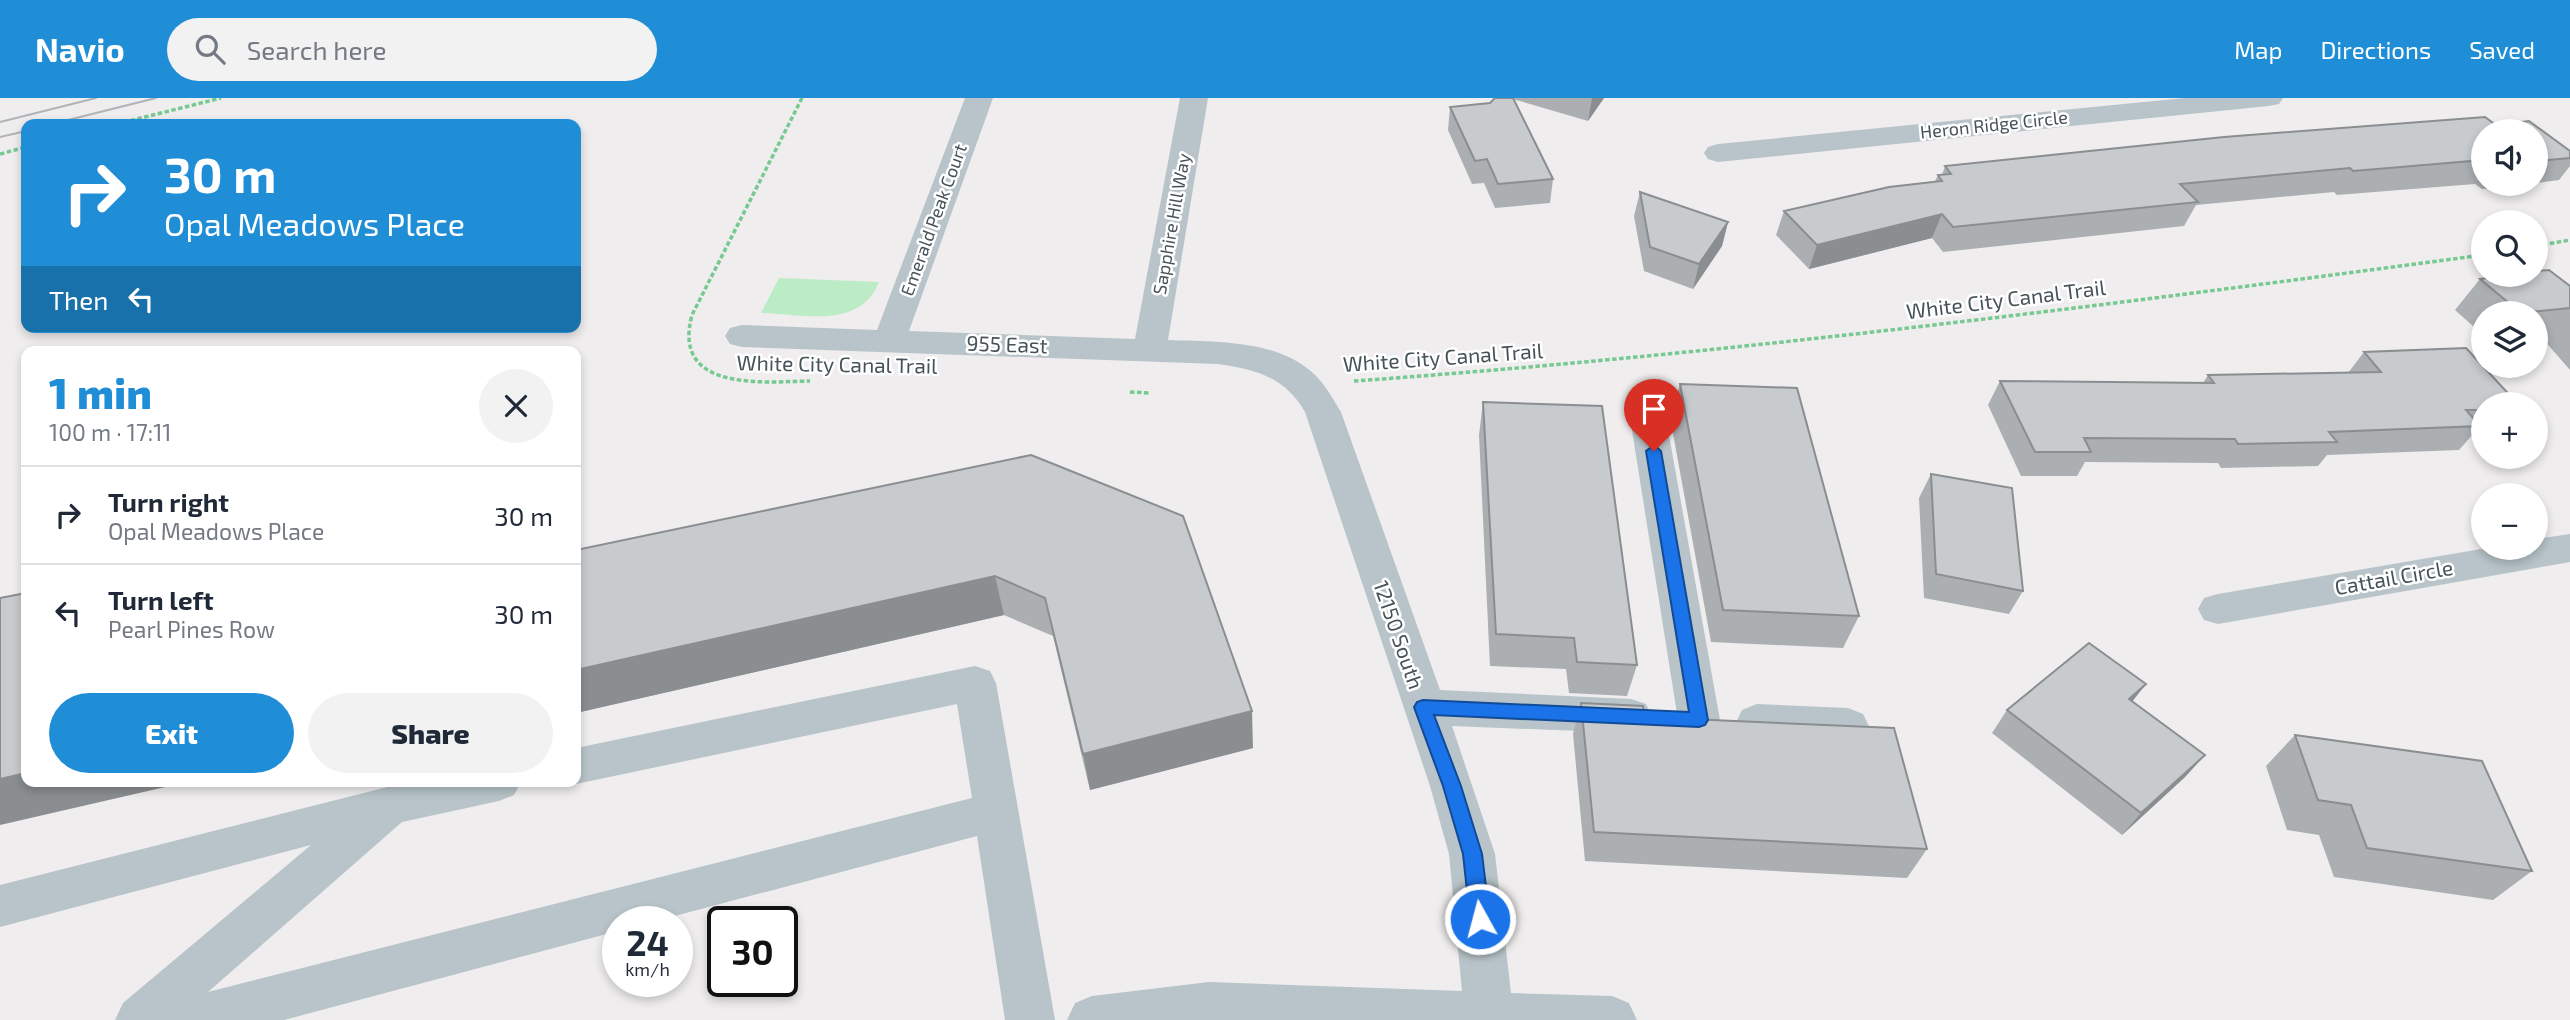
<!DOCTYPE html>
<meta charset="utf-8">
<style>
body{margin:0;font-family:"Exo 2",sans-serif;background:#f2f2f3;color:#1f2937;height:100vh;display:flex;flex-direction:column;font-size:26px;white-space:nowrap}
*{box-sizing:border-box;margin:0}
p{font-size:23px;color:#747a83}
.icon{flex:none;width:38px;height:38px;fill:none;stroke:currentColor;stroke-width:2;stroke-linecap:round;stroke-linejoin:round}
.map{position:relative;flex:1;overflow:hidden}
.sheet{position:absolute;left:21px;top:248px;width:560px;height:441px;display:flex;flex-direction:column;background:#fff;border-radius:14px;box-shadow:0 4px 10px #0003}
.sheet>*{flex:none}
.guide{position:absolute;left:21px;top:21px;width:560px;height:214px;border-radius:14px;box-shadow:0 4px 10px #0003;background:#208ed6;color:#fff;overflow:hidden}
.controls{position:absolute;left:2471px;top:21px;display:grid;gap:14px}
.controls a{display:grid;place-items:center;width:77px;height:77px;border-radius:50%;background:#fff;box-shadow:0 4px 10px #0003;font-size:35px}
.speed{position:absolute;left:602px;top:808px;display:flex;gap:14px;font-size:35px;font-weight:700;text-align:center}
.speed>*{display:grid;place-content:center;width:91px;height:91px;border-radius:50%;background:#fff;box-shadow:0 4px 10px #0003;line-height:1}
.speed small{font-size:18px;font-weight:400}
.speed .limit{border:4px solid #111;border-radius:10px;background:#fff;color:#111}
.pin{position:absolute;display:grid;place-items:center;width:60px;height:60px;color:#fff;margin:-72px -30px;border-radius:50% 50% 50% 0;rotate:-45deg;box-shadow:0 0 7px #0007}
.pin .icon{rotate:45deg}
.me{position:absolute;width:77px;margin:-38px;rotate:353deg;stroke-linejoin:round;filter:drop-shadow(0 0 5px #0008)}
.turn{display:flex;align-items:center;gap:24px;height:147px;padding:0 28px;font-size:32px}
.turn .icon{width:91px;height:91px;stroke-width:2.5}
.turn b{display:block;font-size:49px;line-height:60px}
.then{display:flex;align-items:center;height:66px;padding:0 28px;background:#0003;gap:14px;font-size:26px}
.round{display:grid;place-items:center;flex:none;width:74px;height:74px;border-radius:37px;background:#f2f2f3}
.head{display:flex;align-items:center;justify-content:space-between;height:119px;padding:0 28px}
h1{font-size:42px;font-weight:800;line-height:52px;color:#208ed6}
.cta{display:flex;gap:14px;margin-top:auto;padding:14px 28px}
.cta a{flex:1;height:80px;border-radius:42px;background:#208ed6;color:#fff;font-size:28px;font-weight:800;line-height:80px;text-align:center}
.cta a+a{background:#f2f2f3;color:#1f2937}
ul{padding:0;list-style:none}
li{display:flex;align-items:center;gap:21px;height:98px;padding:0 28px;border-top:2px solid #e0e1e3}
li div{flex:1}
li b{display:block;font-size:26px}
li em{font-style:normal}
header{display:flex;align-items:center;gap:42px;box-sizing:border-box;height:98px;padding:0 35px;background:#208ed6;color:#fff}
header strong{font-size:33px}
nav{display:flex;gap:38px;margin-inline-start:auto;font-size:24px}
.search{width:490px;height:63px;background:#f2f2f3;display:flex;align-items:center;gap:18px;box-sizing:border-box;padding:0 24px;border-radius:38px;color:#747a83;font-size:26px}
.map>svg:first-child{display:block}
</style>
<header>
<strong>Navio</strong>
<div class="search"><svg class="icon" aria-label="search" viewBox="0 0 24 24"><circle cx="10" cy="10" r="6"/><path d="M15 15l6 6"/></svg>Search here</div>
<nav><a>Map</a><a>Directions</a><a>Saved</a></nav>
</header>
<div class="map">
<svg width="2570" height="922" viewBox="0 0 2570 922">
<rect width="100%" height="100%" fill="#efeded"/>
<path fill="#bcecc6" d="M779 180 879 184C860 232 803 216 761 215Z"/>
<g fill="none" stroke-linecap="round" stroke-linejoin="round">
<path stroke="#75c991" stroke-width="3.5" stroke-dasharray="4.5 2.5" stroke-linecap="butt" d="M802 0 692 217C671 294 763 284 810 283
M117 26 221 0
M0 56 26 49
M2536 148 2570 142
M1354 283C1732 256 2108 207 2483 157
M1130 294 1150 295"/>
<path fill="#b8c4c9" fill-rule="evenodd" d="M965 0H993L909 233 1135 241 1180 0H1208L1168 242C1216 244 1279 241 1316 278 1326 288 1333 301 1341 314L1440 592 1631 601 1646 606 1652 618 1646 630 1631 635 1452 628 1495 756 1511 895 1612 898 1629 905 1637 922H1067L1075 905 1092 898 1209 884 1462 893 1449 756 1430 688 1305 314C1285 279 1255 271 1217 266L742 249 730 246 725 238 730 230 742 227 877 232Z
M2185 0H2283L2279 6 2269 8 1718 64 1708 61 1704 55 1708 49 1718 46Z
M1649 314 1661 317 1667 326 1720 622 1714 634 1699 640 1684 634 1678 622 1631 326 1637 317Z
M2570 436V464L2218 526 2204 522 2198 511 2204 500 2218 496 2487 450H2536V441Z
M975 568 990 573 996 585 1055 922H1005L977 738 652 824H618V833L284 922H115L123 905 311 747 0 829V787L407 684H521L514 697 499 703 402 724 208 894 972 700 957 606 576 686 570 684H576V650Z
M1757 606 1848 610 1863 616 1869 628 1863 640C1837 649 1768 645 1742 636L1736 624 1742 612Z"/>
<path stroke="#afb3b7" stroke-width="2" d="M0 24 96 0
M52 26 156 0
M0 39 26 33"/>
</g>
<path fill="#abafb1" d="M1495 0H1604L1588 23 1513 1 1553 81 1550 105 1495 110 1484 85 1472 86 1448 32 1450 9 1490 5Z
M2485 19 2496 27 2529 23 2570 53V68L2559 82 2536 85V33H2483V86H2529L2482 91 2475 86 2337 97 2334 94 2196 107 2184 128 1943 154 1932 140 1809 171 1776 137 1784 113 1889 89 1935 83 1938 77H1942L1945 68 2224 39Z
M1640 94 1728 124 1722 148 1693 191 1644 173 1634 118Z
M2480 181 2570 188V272L2543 241 2536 242V215H2483V237L2455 212Z
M2364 254 2483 306V335H2474L2459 352 2327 357 2318 368 2221 370 2218 365 2085 364 2077 378H2021L1988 307 2000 283 2203 285 2208 277 2348 275Z
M1680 286 1859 518 1843 550 1711 544 1670 319Z
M1483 304 1637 567 1627 598 1569 595 1566 571 1490 568 1479 337Z
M1031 357 1253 650 1090 692 1053 538 1004 517 576 615Z
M1931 376 2023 493 2009 516 1924 500 1919 400Z
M2132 604 2205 657 2185 679 2122 737 1992 635 2007 612Z
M1581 605 1644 619 1927 751 1907 780 1585 763 1573 636Z
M2295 637 2532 773 2493 802 2334 779 2319 737 2287 732 2266 668Z"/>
<path fill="#8b8e90" d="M1592 0H1604L1588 23Z
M1942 116 1932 140 1809 171 1817 147Z
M1728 124 1722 148 1693 191 1699 166Z
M995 478 1004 517 576 615V572Z
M2146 586 2128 609 2129 601Z
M1252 613 1253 650 1090 692 1083 656Z
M2205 657 2185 679 2122 737 2141 715Z
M26 675V684H187L0 727V681Z"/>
<path fill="#c7cbce" stroke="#8b8e90" stroke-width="2" d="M1495 0H1513L1553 81 1498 86 1487 61 1475 63 1450 9 1490 5Z
M2485 19 2496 27 2529 23 2570 53V60L2536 63V33H2483V62L2353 73 2350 70 2180 86 2198 104 1953 129 1942 116 1817 147 1784 113 1889 89 1942 83 1938 77 1951 76 1945 68 2224 39Z
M1640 94 1728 124 1699 166 1650 149Z
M2549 172 2570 188V210L2521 215 2480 181 2510 177H2536V173Z
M2466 250 2518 306H2483V312H2466L2480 328 2329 334 2337 344 2238 346 2235 341 2084 340 2091 354H2035L2000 283 2214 285 2208 277 2381 274 2364 254Z
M1680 286 1797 290 1859 518 1723 512Z
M1483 304 1602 308 1637 567 1577 564 1574 540 1496 536Z
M1031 357 1183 418 1252 613 1083 656 1045 500 995 478 576 572V452Z
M1931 376 2012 390 2023 493 1936 476Z
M26 495V675L0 681V500Z
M2089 545 2146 586 2129 601 2205 657 2141 715 2007 612Z
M1581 605 1643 608 1644 619 1894 630 1927 751 1594 734Z
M2295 637 2482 663 2532 773 2367 750 2351 707 2318 702Z"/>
<path fill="#1a73e8" stroke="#114b97" stroke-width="2" d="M1654 347 1661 353 1708 622 1705 627 1699 629 1434 617 1461 688 1482 756 1490 821 1487 827 1480 830 1473 827 1470 821 1463 756 1443 688 1414 609 1417 604 1423 602 1689 614 1646 353Z"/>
<g text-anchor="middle" stroke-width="5" stroke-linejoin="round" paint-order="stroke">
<g font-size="18" fill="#465359" stroke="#fff">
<text transform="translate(1994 27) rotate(-6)" y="6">Heron Ridge Circle</text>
<text transform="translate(934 122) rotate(-70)" y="6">Emerald Peak Court</text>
<text transform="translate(1172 126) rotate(-80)" y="6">Sapphire Hill Way</text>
</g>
<g font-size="21" fill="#465359" stroke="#fff">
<text transform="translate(2006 202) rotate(-7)" y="7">White City Canal Trail</text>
<text transform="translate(1007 247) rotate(2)" y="7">955 East</text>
<text transform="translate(1443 260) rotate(-4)" y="7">White City Canal Trail</text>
<text transform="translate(837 267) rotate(1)" y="7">White City Canal Trail</text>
<text transform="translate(2394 480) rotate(-10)" y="7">Cattail Circle</text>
<text transform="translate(1398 537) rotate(71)" y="7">12150 South</text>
</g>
</g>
</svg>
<div class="controls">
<a><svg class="icon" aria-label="sound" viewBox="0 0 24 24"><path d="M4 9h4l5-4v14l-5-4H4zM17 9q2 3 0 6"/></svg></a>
<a><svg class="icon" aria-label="search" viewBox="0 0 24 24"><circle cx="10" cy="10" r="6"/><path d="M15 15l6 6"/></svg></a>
<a><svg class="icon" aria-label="layers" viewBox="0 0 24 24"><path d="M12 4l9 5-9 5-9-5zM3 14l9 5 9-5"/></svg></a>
<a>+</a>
<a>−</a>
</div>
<div class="speed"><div>24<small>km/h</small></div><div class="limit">30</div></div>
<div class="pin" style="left:1654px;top:353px;background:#d93025"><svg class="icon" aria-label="arrive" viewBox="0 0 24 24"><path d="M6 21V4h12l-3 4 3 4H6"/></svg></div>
<svg class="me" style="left:1480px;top:821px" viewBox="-20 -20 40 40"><circle r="17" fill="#1a73e8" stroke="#fff" stroke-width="3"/><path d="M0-11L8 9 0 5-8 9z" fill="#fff"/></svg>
<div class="guide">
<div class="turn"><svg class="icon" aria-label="right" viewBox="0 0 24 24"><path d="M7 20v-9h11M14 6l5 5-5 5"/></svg><div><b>30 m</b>Opal Meadows Place</div></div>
<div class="then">Then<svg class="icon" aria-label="left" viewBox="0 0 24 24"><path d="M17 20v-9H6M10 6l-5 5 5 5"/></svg></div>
</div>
<section class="sheet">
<div class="head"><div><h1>1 min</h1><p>100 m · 17:11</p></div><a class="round"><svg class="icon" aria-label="close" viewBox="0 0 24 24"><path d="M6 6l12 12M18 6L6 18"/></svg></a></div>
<ul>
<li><svg class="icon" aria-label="right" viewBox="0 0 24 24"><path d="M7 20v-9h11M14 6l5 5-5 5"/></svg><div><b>Turn right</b><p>Opal Meadows Place</p></div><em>30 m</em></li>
<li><svg class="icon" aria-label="left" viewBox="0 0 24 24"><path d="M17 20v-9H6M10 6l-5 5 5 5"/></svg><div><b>Turn left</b><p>Pearl Pines Row</p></div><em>30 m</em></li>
</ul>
<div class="cta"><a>Exit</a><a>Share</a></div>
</section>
</div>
